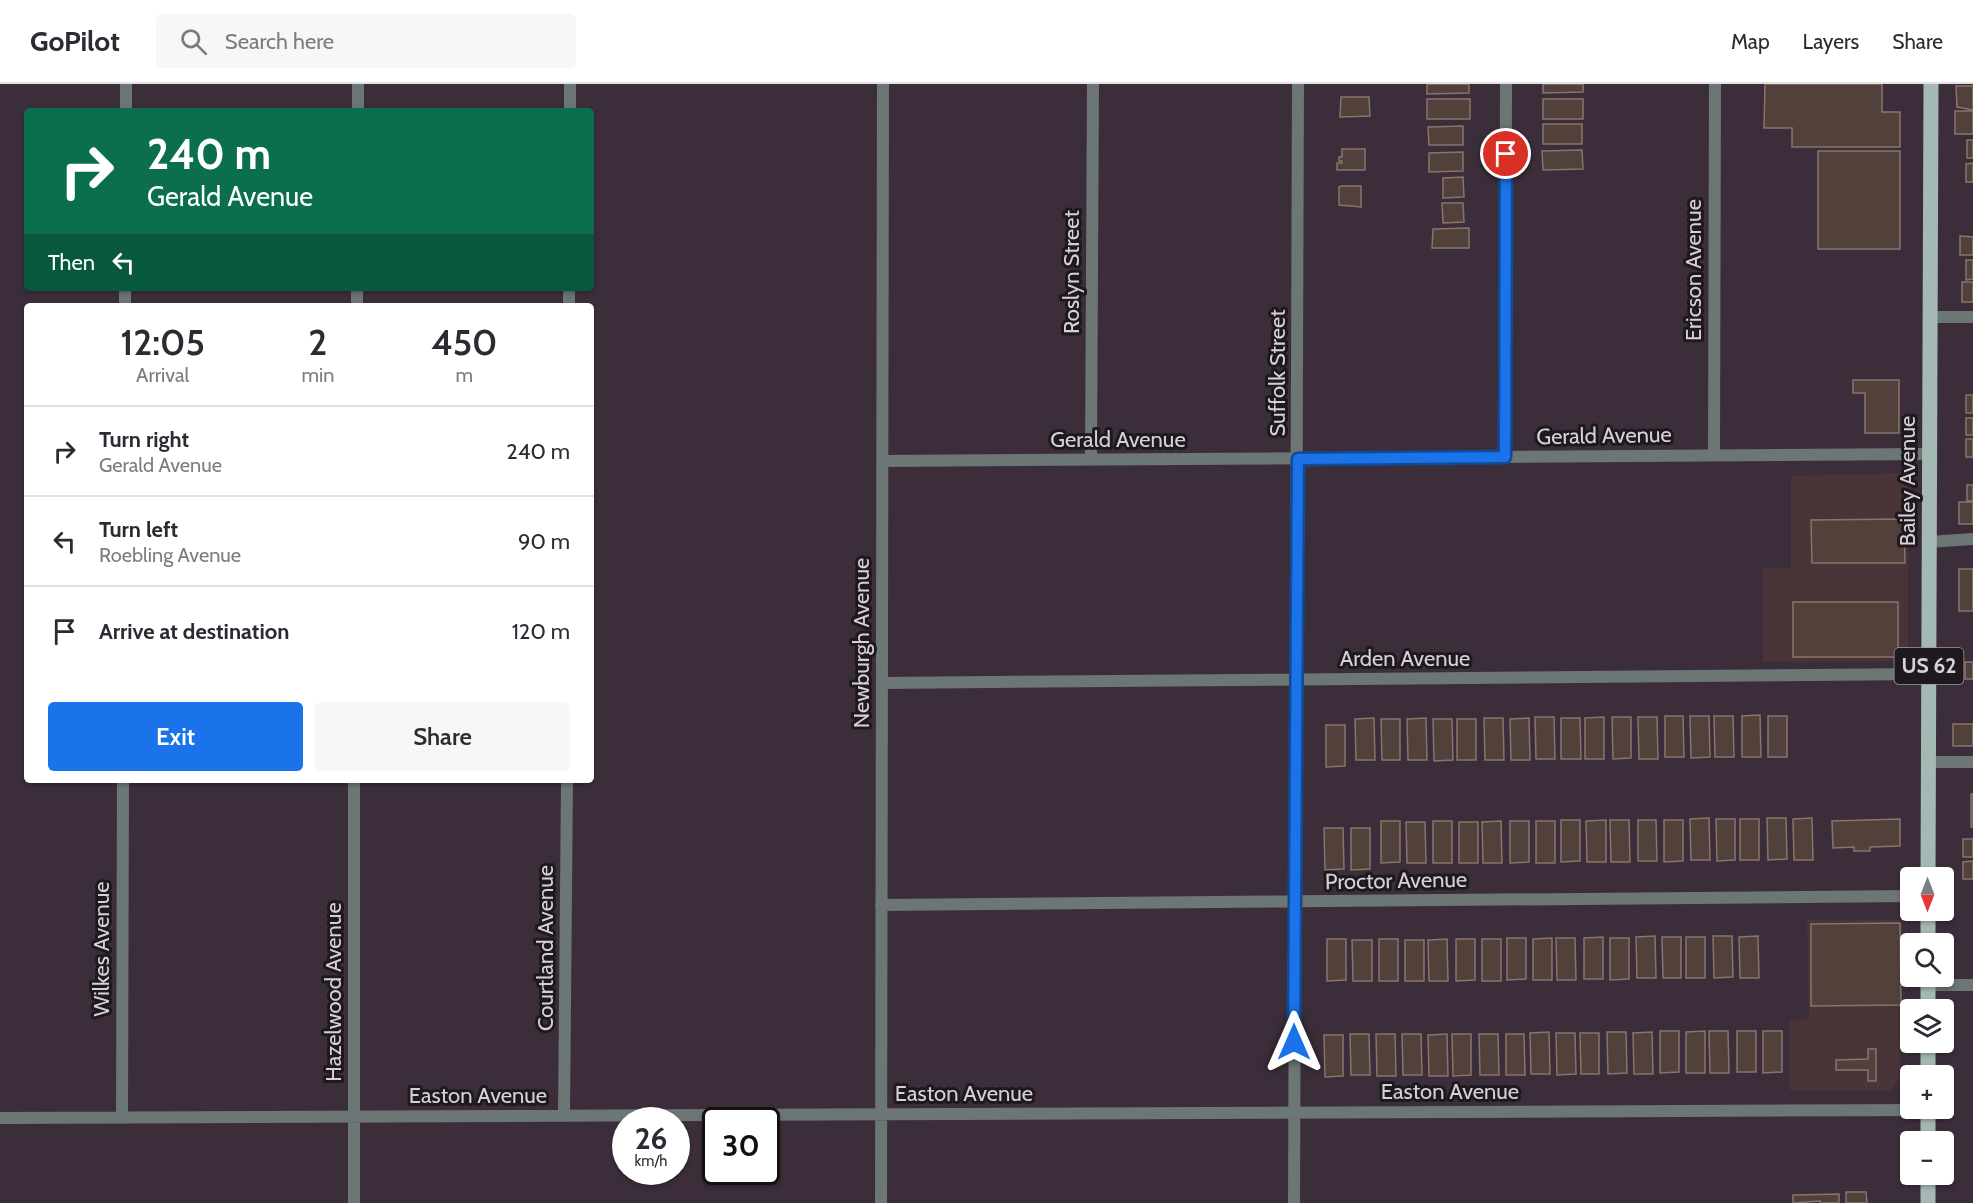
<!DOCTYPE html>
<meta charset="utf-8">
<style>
body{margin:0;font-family:Cabin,sans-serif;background:#f7f7f7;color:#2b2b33;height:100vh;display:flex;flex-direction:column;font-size:22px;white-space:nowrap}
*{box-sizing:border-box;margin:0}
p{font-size:20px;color:#7c7c81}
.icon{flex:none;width:33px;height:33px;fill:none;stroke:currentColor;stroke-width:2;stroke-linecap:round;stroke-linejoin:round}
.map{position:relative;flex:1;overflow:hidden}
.details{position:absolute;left:24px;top:219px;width:570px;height:480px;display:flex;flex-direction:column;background:#fff;border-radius:6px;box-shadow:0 2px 4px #0004}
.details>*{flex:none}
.guide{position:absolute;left:24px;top:24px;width:570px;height:183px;border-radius:6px;box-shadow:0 2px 4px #0004;background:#0b6e4f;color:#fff;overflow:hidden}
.needle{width:39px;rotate:180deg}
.fabs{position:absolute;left:1900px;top:783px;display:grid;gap:12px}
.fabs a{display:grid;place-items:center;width:54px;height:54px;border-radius:6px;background:#fff;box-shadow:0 2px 4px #0004;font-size:30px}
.speed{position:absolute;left:612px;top:1023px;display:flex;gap:12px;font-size:30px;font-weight:700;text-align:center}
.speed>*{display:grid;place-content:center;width:78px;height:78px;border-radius:50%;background:#fff;box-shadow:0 2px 4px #0004;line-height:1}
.speed small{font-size:15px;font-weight:400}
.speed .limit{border:3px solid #111;border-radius:9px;background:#fff;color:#111}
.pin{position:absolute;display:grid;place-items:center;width:51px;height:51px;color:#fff;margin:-26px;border:3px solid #fff;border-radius:50%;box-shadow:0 2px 6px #0007}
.me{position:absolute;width:66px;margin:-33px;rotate:0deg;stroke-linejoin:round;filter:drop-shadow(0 0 4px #0008)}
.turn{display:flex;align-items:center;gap:21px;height:126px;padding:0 24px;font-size:27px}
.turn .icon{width:78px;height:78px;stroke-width:2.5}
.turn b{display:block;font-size:42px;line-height:51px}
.then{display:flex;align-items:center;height:57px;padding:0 24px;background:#0003;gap:12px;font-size:22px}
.eta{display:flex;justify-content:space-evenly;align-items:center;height:102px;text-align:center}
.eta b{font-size:36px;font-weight:600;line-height:42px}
.button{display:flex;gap:12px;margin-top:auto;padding:12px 24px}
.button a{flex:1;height:69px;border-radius:6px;background:#1a73e8;color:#fff;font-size:24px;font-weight:600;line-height:69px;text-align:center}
.button a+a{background:#f7f7f7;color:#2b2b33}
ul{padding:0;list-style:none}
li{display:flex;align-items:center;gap:18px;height:90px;padding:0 24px;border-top:2px solid #e1e1e2}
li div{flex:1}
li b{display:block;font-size:22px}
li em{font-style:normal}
header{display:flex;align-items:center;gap:36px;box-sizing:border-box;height:84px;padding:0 30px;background:#fff;border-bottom:2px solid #e1e1e2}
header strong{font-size:28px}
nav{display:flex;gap:33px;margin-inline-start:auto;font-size:21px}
.search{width:420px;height:54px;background:#f7f7f7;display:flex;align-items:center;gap:15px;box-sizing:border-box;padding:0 21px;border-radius:6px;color:#7c7c81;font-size:22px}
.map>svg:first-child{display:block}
</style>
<header>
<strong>GoPilot</strong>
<div class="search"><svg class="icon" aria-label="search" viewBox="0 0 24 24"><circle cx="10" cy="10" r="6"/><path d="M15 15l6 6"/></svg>Search here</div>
<nav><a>Map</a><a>Layers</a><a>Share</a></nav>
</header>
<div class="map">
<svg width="1973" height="1119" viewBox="0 0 1973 1119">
<rect width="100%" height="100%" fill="#3b2e3a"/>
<path fill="#493438" d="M1908 389V577L1763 578V484H1791V392Z
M1807 836H1903L1900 994 1891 1006H1790V937L1809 935Z"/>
<path fill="#52413b" stroke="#87746d" stroke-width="1.5" d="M1427 0H1469V9L1427 10Z
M1543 0H1583V8L1543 9Z
M1765 0H1882V28H1900V63H1792V44H1764Z
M1956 2H1973V26L1957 23Z
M1341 13H1369L1370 32 1340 33Z
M1427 15H1470V35H1427Z
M1543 15H1583V35H1543Z
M1955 27H1973V50H1955Z
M1543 40H1582V60H1543Z
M1463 42V61H1429L1428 43Z
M1967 56H1973V74H1967Z
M1342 65H1365V86H1337V79H1342V77H1339V73H1342Z
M1582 66 1583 85 1543 86 1542 67Z
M1818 67H1900V165H1818Z
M1463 68V87L1429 88V69Z
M1973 79V98H1966V80Z
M1463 93 1464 113 1443 114V94Z
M1341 102H1361V123L1339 121V103Z
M1442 119H1463L1464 138 1443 139Z
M1469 144V164H1432L1433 145Z
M1960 152 1973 153V171H1960Z
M1966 176H1973V195L1966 196Z
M1962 198H1973V218H1962Z
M1853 296H1899V349H1865V309H1853Z
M1966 311H1973V329H1966Z
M1966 334H1973V351H1966Z
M1966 355H1973V373H1966Z
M1967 401H1973V417H1967Z
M1959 418H1973V440H1959Z
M1904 435 1905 479H1812L1811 436Z
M1959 485H1973V527H1959Z
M1793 518H1898V573H1793Z
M1965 578H1973V595H1965Z
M1760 631 1761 673H1742V632Z
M1665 632H1683L1684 673H1665Z
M1690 632H1709L1710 673 1691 674Z
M1714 632H1733L1734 673H1715Z
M1768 632H1787V673H1768Z
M1535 633H1554L1555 675H1536Z
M1604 633V675H1585V634Z
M1612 633H1631V674L1613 675Z
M1638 633H1657L1658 675H1639Z
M1374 634 1375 676H1356L1355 635Z
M1426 634 1427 676H1408L1407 635Z
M1484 634H1503L1504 676H1485Z
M1529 634 1530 676H1511L1510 635Z
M1561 634H1580L1581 675H1561Z
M1381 635H1400V676H1382Z
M1433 635H1452L1453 676 1434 677Z
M1457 635H1476V676H1457Z
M1953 640H1973V662H1953Z
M1326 641H1345V682L1326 683Z
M1971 710H1973V743H1971Z
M1709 734 1710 776H1691L1690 735Z
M1767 734H1786L1787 775 1768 776Z
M1812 734 1813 776H1794L1793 735Z
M1716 735H1735V776L1717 777Z
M1740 735H1759V776H1740Z
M1900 735V762L1870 763V767H1854V763L1833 764 1832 737Z
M1561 736H1580V777L1561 778Z
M1606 736V778H1587L1586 737Z
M1610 736H1629L1630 778H1611Z
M1638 736H1656L1657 777H1638Z
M1664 736H1683V777L1664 778Z
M1381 737H1400V778L1381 779Z
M1433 737H1452V779H1433Z
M1501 737 1502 779H1483L1482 738Z
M1510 737H1529V778L1510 779Z
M1536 737H1555V779H1536Z
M1406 738H1425L1426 779H1407Z
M1459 738H1478V779H1459Z
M1324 744H1343L1344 785 1325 786Z
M1351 744H1370V785L1351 786Z
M1963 755H1973V773H1963Z
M1973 777V795H1963V778Z
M1900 839 1901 921 1811 922V840Z
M1655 852 1656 894H1637L1636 853Z
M1713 852H1732L1733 893 1714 894Z
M1758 852 1759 894H1740L1739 853Z
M1603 853V895H1584V854Z
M1662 853H1681V894H1663Z
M1686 853H1705V894H1686Z
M1507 854H1526V895L1507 896Z
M1552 854V896H1533V855Z
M1556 854H1575L1576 896H1557Z
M1610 854H1629V895L1610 896Z
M1327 855H1346V896L1327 897Z
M1379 855H1398V897H1379Z
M1447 855 1448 897H1429L1428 856Z
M1456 855H1475V896L1456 897Z
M1482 855H1501V897H1482Z
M1352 856H1372V897H1353Z
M1405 856H1424V897H1405Z
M1660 947H1679V988L1660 989Z
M1705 947V989H1686V948Z
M1709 947H1728L1729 989H1710Z
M1737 947H1756V988H1737Z
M1763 947H1782V988L1763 989Z
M1549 948 1550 990H1531L1530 949Z
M1607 948H1626L1627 989 1608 990Z
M1652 948 1653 990H1634L1633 949Z
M1556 949H1575L1576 990 1557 991Z
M1580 949H1599V990H1581Z
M1350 950H1369L1370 991H1351Z
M1376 950H1395L1396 992H1377Z
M1402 950H1421L1422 991H1403Z
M1447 950 1448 992H1429L1428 951Z
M1452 950H1471V991L1453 992Z
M1479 950H1498L1499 991H1480Z
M1506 950H1524L1525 991H1506Z
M1324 951H1343V992L1325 993Z
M1868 965H1876V997H1868V986H1836V976L1868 975Z
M1846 1108H1866L1867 1119H1846Z
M1839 1110V1119H1820V1117L1793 1119V1111Z"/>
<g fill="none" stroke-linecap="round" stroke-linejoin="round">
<path stroke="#6c7674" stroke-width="12" d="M126 27V0
M358 27V0
M570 27V0
M125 222V204
M357 222V204
M569 222V204
M1930 233H1973
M1714 371 1715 0
M1505 373 1506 0
M1091 376 1093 0
M883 377 1929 370
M1929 458 1973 455
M882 599 1929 590
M1929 678H1973
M881 821 1911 812
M1928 901H1973
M564 1032 567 696
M0 1034 1928 1026
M122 1034 123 696
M354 1119V696
M881 1119 883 0
M1294 1119 1298 0"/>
<path stroke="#a4b8b4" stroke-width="15" d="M1928 794 1931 0
M1928 860V826
M1928 926V892
M1928 992V958
M1928 1058V1024
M1928 1090V1119"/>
</g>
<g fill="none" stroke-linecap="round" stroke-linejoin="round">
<defs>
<path id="route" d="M1294 958 1298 375 1505 373 1506 70"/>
</defs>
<use href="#route" stroke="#114b97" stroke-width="15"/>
<use href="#route" stroke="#1a73e8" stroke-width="10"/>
</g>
<g text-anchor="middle" stroke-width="6" stroke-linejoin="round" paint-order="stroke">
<rect fill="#1e191e" stroke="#a0989f" stroke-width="1.5" x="1894.5" y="564" width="69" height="36" rx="4.5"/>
<g font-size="21" font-weight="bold" fill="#d7cfd6">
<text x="1929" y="589">US 62</text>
</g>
<g font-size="22" fill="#d7cfd6" stroke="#1e191e">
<text transform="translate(1693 186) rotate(-90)" y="8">Ericson Avenue</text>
<text transform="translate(1071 188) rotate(-90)" y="8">Roslyn Street</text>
<text transform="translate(1277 289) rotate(-90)" y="8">Suffolk Street</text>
<text transform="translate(1604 351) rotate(-1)" y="8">Gerald Avenue</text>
<text x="1118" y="363">Gerald Avenue</text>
<text transform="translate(1907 397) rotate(-90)" y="8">Bailey Avenue</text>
<text transform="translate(861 559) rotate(-90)" y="8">Newburgh Avenue</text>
<text x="1405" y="582">Arden Avenue</text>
<text transform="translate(1396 796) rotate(-1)" y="8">Proctor Avenue</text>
<text transform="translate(545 864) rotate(-90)" y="8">Courtland Avenue</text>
<text transform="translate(101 865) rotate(-90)" y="8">Wilkes Avenue</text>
<text transform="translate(333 908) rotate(-90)" y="8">Hazelwood Avenue</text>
<text x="1450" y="1015">Easton Avenue</text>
<text x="964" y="1017">Easton Avenue</text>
<text x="478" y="1019">Easton Avenue</text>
</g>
</g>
</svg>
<div class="fabs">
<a><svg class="needle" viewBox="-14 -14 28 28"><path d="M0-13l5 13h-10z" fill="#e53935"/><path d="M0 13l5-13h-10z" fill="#7c7c81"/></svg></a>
<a><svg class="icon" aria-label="search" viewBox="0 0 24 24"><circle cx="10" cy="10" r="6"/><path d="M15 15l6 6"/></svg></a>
<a><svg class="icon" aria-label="layers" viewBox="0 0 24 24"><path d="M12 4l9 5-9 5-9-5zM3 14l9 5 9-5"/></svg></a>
<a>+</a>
<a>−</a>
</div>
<div class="speed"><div>26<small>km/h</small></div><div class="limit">30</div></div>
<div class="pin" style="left:1506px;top:70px;background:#d93025"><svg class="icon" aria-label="arrive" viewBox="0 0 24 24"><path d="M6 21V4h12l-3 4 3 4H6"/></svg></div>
<svg class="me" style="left:1294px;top:958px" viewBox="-20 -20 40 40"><path d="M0-17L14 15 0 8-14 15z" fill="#1a73e8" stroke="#fff" stroke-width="4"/></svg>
<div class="guide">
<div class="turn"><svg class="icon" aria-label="right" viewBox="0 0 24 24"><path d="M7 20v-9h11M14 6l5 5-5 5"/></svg><div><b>240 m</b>Gerald Avenue</div></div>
<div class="then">Then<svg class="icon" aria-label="left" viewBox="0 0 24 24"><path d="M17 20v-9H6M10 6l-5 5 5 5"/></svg></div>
</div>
<section class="details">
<div class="eta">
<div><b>12:05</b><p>Arrival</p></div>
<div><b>2</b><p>min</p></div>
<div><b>450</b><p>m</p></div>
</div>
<ul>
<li><svg class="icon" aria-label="right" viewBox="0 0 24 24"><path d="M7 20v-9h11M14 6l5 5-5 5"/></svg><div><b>Turn right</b><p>Gerald Avenue</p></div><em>240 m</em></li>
<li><svg class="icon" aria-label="left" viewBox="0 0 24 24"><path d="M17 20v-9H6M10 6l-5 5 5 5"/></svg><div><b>Turn left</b><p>Roebling Avenue</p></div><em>90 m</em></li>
<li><svg class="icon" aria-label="arrive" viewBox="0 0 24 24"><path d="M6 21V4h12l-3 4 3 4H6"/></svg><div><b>Arrive at destination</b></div><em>120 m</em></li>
</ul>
<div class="button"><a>Exit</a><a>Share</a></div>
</section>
</div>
